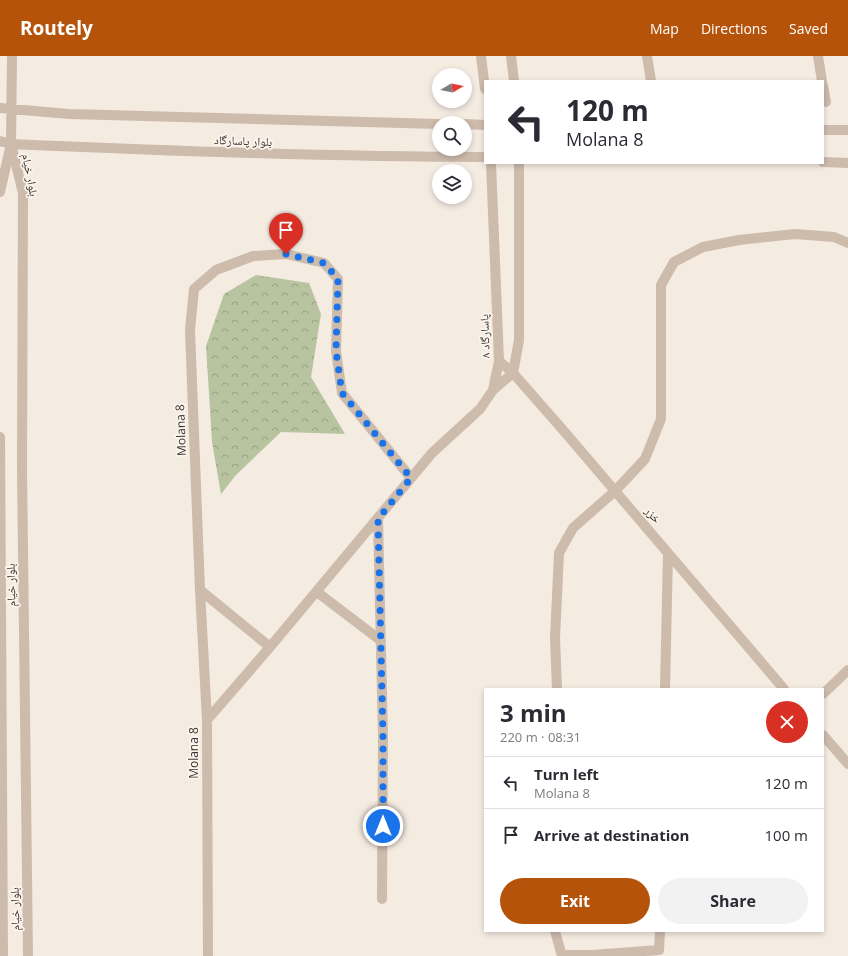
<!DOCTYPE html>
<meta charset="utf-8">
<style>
body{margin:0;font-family:"Open Sans","Noto Naskh Arabic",sans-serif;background:#f2f2f3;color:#2b2b33;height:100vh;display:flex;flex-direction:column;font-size:15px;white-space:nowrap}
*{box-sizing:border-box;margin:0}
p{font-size:13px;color:#7c7c81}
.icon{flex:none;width:22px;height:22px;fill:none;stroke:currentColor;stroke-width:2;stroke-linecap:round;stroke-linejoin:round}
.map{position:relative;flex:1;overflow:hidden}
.side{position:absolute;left:484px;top:632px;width:340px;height:244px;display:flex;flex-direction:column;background:#fff;border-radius:0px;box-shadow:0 2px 6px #0003}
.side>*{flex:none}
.banner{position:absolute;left:484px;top:24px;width:340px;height:84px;border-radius:0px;box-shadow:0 2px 6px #0003;background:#fff;color:#2b2b33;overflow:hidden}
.needle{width:26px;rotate:80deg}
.tools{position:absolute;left:432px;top:12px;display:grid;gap:8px}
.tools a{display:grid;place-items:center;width:40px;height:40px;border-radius:50%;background:#fff;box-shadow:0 2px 6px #0003;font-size:20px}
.pin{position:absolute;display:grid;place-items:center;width:34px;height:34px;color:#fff;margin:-41px -17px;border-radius:50% 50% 50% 0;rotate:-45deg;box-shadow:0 0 4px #0007}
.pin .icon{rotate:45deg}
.me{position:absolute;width:44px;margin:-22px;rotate:0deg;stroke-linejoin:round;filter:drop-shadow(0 0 3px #0008)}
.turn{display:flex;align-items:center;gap:14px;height:84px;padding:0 16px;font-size:18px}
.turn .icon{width:52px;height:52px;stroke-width:2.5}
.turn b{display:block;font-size:28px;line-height:34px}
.round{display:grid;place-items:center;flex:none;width:42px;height:42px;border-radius:21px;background:#f2f2f3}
.head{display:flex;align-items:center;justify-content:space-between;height:68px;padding:0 16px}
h1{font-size:24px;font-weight:700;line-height:30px}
.action{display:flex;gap:8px;margin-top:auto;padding:8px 16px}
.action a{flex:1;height:46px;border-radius:24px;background:#b45309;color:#fff;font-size:16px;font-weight:700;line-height:46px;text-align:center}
.action a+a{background:#f2f2f3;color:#2b2b33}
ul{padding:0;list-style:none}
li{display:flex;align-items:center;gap:12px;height:52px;padding:0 16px;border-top:1px solid #e1e1e2}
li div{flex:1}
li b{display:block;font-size:15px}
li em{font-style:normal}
header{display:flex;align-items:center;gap:24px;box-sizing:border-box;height:56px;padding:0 20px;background:#b45309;color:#fff}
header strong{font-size:19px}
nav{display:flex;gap:22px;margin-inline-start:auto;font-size:14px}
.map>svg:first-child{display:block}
</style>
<header>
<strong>Routely</strong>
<nav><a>Map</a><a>Directions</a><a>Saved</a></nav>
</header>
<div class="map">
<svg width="848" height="900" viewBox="0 0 848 900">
<defs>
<pattern id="forest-crowns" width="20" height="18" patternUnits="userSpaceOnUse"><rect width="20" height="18" fill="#b8c4a0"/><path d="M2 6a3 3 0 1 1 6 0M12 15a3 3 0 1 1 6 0" fill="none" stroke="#97a083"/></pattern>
</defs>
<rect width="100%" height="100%" fill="#f4ebe1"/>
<path fill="url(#forest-crowns)" d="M256 219 309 227 321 258 311 321 345 378 281 376 236 419 221 438 212 386 206 290 224 238Z"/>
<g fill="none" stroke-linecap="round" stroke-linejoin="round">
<path stroke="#cdbbac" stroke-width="10" d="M481 0 485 33
M511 0 514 25
M647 0 651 25
M818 0 822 25
M823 29 826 46
M0 52 69 58 439 68
M465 68 485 69
M823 74H848
M0 85 11 88C169 95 327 101 485 101
M11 88 23 137 22 413 28 900
M823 106 848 107
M491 107 499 305 493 334
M0 136 11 88 12 0
M499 305 513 317 563 374 784 633
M0 381 3 900
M378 463 383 682 382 843
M200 534 270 591
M317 536 380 584
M557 633 555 582 559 497 573 472 615 435 645 403 661 363V229L674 206 703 191 739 184 795 178 834 181 848 187
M665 633 668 497
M823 638 848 614
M207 664 270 591 432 397 480 353 493 334 513 317 519 284V107
M823 679 848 708
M555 875 562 900
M562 899H592L659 894 660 875
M208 900 207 664 200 534 190 274 194 233 216 214 253 200 286 198 324 207 338 223 336 295 342 337 411 422"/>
</g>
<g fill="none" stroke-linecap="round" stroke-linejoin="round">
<path stroke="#1a73e8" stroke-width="7" stroke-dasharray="0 12.6" d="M286 198 324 207 338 223 336 295 342 337 411 422 378 463 383 682V770"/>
</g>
<g text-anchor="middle" stroke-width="3.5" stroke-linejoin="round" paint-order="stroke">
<g font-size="12" fill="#3b302b" stroke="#fbf5ee">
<text transform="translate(243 85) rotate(2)" y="4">بلوار پاسارگاد</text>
<text transform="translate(30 119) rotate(79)" y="4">بلوار خیام</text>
<text transform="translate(485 280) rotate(-92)" y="4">پاسارگاد ۸</text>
<text transform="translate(181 374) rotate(-92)" y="4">Molana 8</text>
<text transform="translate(653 459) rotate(49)" y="4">خزر</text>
<text transform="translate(11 529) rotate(-91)" y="4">بلوار خیام</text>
<text transform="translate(194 697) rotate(-90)" y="4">Molana 8</text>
<text transform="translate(15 853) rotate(-91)" y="4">بلوار خیام</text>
</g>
</g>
</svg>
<div class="tools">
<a><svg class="needle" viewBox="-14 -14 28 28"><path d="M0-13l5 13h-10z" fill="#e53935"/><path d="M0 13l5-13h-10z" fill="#7c7c81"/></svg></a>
<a><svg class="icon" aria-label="search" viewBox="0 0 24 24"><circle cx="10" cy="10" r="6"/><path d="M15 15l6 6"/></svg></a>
<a><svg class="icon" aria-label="layers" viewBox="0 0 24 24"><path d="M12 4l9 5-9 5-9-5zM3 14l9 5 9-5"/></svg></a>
</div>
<div class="pin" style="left:286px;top:198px;background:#d93025"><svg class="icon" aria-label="arrive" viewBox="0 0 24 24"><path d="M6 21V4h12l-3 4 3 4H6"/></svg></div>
<svg class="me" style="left:383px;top:770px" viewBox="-20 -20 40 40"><circle r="17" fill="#1a73e8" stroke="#fff" stroke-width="3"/><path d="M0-11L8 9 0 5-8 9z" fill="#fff"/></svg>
<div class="banner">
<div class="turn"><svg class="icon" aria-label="left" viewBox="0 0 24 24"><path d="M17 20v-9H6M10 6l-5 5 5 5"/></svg><div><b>120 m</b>Molana 8</div></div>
</div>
<section class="side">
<div class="head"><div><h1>3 min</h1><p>220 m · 08:31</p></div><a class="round" style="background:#d93025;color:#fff"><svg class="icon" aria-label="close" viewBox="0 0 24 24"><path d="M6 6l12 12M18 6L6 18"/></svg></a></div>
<ul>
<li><svg class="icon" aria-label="left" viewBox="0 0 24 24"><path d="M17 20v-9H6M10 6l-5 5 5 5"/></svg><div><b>Turn left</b><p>Molana 8</p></div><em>120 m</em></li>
<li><svg class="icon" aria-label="arrive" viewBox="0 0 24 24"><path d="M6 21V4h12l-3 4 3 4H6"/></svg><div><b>Arrive at destination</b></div><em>100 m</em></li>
</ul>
<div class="action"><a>Exit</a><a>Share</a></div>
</section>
</div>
